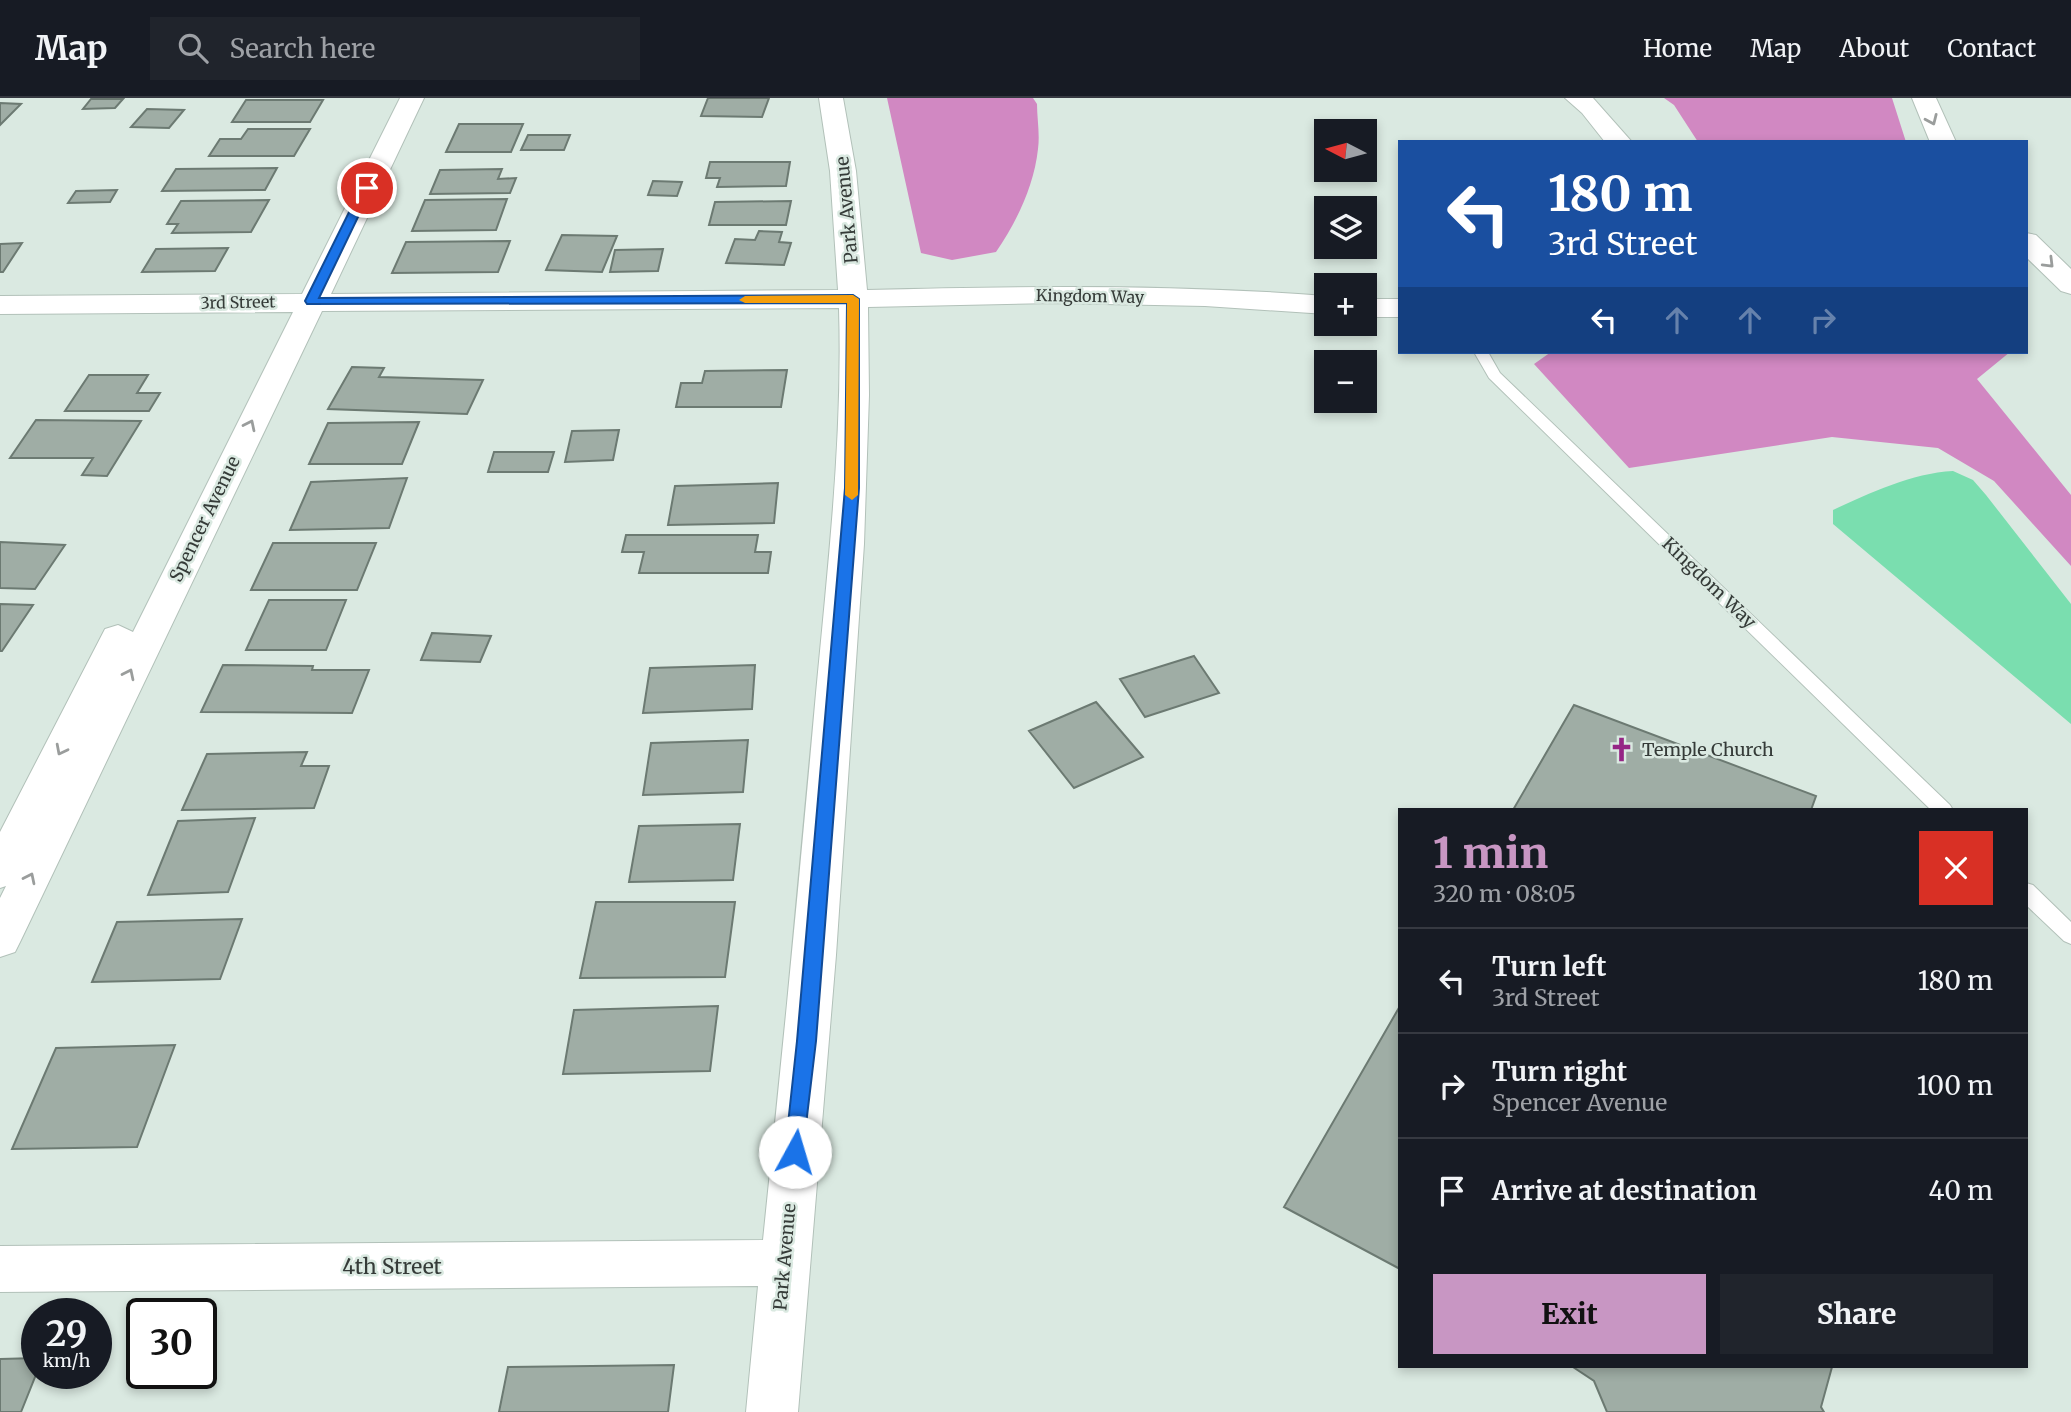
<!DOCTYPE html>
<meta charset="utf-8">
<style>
body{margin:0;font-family:Merriweather,serif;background:#20242c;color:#f1f3f6;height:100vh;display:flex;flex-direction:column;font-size:26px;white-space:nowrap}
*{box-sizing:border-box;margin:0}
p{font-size:23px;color:#9ea1a6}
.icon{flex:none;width:38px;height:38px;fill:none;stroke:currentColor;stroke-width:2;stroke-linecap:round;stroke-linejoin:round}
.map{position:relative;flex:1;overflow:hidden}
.drawer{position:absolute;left:1398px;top:710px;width:630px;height:560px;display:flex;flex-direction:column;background:#171b24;border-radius:0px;box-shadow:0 4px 10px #0003}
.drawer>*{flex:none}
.hud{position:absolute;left:1398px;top:42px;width:630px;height:214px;border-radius:0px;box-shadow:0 4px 10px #0003;background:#1a4fa0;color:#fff;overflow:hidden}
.needle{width:46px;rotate:276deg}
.tools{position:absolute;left:1314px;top:21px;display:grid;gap:14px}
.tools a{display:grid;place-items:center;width:63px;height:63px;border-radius:0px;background:#171b24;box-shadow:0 4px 10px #0003;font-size:35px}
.speed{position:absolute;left:21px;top:1200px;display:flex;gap:14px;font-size:35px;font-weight:700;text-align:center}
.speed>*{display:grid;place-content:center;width:91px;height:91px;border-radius:50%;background:#171b24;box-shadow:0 4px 10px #0003;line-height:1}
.speed small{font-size:18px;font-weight:400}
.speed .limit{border:4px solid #111;border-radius:10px;background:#fff;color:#111}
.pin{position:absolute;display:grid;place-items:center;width:60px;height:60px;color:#fff;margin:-30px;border:4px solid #fff;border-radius:50%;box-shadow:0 2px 7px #0007}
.me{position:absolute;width:77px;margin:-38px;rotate:6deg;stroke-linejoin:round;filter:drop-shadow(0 0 5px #0008)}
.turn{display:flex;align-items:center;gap:24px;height:147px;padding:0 35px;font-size:32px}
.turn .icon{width:91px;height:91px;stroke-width:2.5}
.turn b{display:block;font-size:49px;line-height:60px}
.lanes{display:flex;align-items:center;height:66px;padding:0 35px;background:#0003;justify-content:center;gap:35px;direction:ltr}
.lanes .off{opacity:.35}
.round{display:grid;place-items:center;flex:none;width:74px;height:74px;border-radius:0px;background:#20242c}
.head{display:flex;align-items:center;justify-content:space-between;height:119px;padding:0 35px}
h1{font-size:42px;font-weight:800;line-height:52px;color:#c896c3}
.primary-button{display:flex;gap:14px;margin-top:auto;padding:14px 35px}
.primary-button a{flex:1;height:80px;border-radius:0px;background:#c896c3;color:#111;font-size:28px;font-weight:800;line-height:80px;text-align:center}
.primary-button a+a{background:#20242c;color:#f1f3f6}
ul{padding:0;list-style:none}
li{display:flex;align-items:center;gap:21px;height:105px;padding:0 35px;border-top:2px solid #363941}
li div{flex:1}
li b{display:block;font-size:26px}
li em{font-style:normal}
header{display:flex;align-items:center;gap:42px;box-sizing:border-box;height:98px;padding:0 35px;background:#171b24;border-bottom:2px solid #363941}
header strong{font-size:33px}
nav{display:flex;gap:38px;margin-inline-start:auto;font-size:24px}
.search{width:490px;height:63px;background:#20242c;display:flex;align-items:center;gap:18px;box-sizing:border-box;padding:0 24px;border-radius:0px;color:#9ea1a6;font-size:26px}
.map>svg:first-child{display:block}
</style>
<header>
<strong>Map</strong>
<div class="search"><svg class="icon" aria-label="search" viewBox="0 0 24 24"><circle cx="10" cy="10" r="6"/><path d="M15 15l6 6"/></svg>Search here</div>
<nav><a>Home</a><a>Map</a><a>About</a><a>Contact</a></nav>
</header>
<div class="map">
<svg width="2071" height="1314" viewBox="0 0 2071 1314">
<rect width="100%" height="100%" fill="#dae9e1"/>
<path fill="#d188c2" d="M887 0H1033L1037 6C1037 20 1040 36 1038 51 1034 88 1017 123 996 154L952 162 921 155Z
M1664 0H1892L1906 44H1698L1674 7Z
M1551 254H2010L1977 281 2071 397V468L1994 383 1938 350 1832 339 1629 370 1534 266Z"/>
<path fill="#7adeaf" d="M1953 373 1973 382 1986 397 2071 506V626L1833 426V412C1870 395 1912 375 1953 373Z"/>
<path fill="#9fada5" stroke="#6c7a72" stroke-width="2" d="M708 0H769L762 19 701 18Z
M91 1H123L115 10 83 11Z
M246 2H323L310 24H232Z
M0 5 21 6 0 27Z
M147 11 184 12 169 30 131 29Z
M459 26H523L511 54H446Z
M248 31H310L294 58H209L220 41H241Z
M528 37H570L564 52H521Z
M710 64H790L786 88 717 89 720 80H706Z
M277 70 265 92 162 93 176 71Z
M502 71 498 81 516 80 510 95 430 96 440 72Z
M653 83 682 84 677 98 648 97Z
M117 92 110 104 68 105 76 93Z
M507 101 496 132 412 133 425 102Z
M269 102 251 134 172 135 178 126H167L181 103Z
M791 103 786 127H709L715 104Z
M759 133 782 134 779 144 791 145 784 167 726 165 735 141 755 142Z
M562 137 617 138 602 174 546 172Z
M510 143 498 174 392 175 406 144Z
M22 145 3 174H0V146Z
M228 150 215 173 142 174 156 151Z
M663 151 658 173 610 174 615 152Z
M352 269 384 270 379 279 483 282 467 316 328 311Z
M787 272 781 309H676L681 285H702L705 273Z
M89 277H148L137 295H160L149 313H65Z
M36 322 141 323 107 378 82 377 93 360H10Z
M419 324 402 366H309L328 325Z
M619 332 613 362 565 364 572 333Z
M494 354H554L548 374H488Z
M407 380 389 430 290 432 311 384Z
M778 385 774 425 668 427 675 388Z
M626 437H758L755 454H771L768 475H639L644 454H622Z
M0 444 65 447 35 491 0 490Z
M273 445H376L357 492H251Z
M269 502H346L326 552H246Z
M0 506 33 507 2 553H0Z
M432 535 491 538 480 564 421 562Z
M1194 558 1219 595 1145 619 1120 581Z
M223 567 313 568 312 572H369L352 615 201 614Z
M755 567 752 611 643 615 650 570Z
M1096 604 1143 659 1074 690 1029 633Z
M1574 607 1816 698 1811 712H1513Z
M748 642 743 694 643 697 651 645Z
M307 654 301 668H329L314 710 182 712 207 656Z
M255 720 228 794 148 797 178 723Z
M740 726 733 782 629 784 639 728Z
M596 804H735L725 879 580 880Z
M242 821 220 881 92 884 117 824Z
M718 908 710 973 563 976 574 912Z
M1400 908V1171L1284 1109Z
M175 947 137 1049 12 1051 56 950Z
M37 1260V1274L21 1314H0V1261Z
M674 1267 668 1314H499L508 1269Z
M1573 1269H1832L1821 1309 1824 1314H1607L1594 1283Z"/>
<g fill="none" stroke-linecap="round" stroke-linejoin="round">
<defs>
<path id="service" d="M1474 254H1488L1500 275 1950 707 1953 712H1931L1489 280Z
M2026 785 2033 787 2071 824V846L2064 843 2026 807Z"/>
<path id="minor" d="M400 0H424L331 196 838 192 830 73 819 0H843L856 73 867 192C1021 188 1173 186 1326 198V216L1205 208 1054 205 868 209 869 297 864 446 836 857 798 1314H746L758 1188 0 1194V1148L763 1142C782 960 800 777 816 595 828 467 843 338 839 210L322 213 21 842 15 854 0 859V800L6 788 0 790V734L105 531 118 527 133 534 293 214 0 216V198L302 196Z
M1565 0H1593L1632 44H1605L1582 15Z
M1365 201H1400V219H1365Z"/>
<path id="motorway" d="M1912 0H1936L1956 44H1930Z
M2026 135 2036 137 2071 171V196L2061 193 2026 159Z"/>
</defs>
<use href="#service" stroke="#b2c1b9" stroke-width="2"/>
<use href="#minor" stroke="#b2c1b9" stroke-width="2"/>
<use href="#motorway" stroke="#b2c1b9" stroke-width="2"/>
<use href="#service" fill="#fff" fill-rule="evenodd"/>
<use href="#minor" fill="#fff" fill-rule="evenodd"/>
<use href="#motorway" fill="#fff" fill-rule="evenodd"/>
</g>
<defs><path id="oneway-chevron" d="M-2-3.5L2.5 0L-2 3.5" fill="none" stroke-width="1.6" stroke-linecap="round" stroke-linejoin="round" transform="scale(1.75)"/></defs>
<g stroke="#9a9d9c">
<use href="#oneway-chevron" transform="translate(1932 22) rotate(66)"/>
<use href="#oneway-chevron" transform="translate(2049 165) rotate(45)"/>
<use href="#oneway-chevron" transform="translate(250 327) rotate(-64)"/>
<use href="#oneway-chevron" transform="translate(129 576) rotate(-64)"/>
<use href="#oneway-chevron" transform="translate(61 652) rotate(117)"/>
<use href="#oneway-chevron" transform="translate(30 780) rotate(-64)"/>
</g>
<path fill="#1a73e8" stroke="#114b97" stroke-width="2" d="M367 87 372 90 319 200 853 197 859 201V390L816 943 802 1060 795 1063 788 1060 785 1054 797 943 845 390 847 205 307 206 305 203 361 90Z"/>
<path fill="#f59e0b" d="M853 197 859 201 858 397 852 402 845 397 847 205H745L739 202 745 198Z"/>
<defs>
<symbol id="church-bare" viewBox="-9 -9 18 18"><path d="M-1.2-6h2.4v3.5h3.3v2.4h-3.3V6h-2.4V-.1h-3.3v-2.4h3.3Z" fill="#952585" stroke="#dae9e1" stroke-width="2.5" paint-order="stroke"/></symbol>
</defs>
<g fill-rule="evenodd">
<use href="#church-bare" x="1604" y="634" width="35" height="35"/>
</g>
<g text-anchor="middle" stroke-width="5" stroke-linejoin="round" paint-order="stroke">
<g font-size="16" fill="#353b38" stroke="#dae9e1">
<text transform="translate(1090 198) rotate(1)" y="6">Kingdom Way</text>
<text transform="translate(238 204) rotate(-1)" y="6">3rd Street</text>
</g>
<g font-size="18" fill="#353b38" stroke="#dae9e1">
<text transform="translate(847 112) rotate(-95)" y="6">Park Avenue</text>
<text transform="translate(205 421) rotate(-64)" y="6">Spencer Avenue</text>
<text transform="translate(1709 485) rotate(44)" y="6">Kingdom Way</text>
<text transform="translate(785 1159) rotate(-85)" y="6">Park Avenue</text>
</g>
<g font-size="18" fill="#353b38" stroke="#dae9e1" text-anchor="start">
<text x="1642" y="658">Temple Church</text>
</g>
<g font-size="21" fill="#353b38" stroke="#dae9e1">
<text x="392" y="1176">4th Street</text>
</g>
</g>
</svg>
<div class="tools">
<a><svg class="needle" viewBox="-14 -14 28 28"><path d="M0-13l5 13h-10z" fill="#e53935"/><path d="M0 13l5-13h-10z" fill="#9ea1a6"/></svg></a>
<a><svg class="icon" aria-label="layers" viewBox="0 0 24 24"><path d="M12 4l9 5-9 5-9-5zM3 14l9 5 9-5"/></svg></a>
<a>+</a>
<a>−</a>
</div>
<div class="speed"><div>29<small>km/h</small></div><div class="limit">30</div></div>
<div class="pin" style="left:367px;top:90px;background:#d93025"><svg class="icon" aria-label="arrive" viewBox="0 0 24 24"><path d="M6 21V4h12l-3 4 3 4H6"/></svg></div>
<svg class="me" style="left:795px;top:1054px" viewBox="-20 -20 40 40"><circle r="19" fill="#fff"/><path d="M0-13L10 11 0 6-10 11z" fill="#1a73e8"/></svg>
<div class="hud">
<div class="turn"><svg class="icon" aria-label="left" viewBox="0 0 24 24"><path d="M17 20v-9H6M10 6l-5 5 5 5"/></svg><div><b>180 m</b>3rd Street</div></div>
<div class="lanes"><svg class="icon" aria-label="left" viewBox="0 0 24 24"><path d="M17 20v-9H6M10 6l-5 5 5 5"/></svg><svg class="icon off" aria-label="ahead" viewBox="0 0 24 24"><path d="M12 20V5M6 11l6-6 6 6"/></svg><svg class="icon off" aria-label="ahead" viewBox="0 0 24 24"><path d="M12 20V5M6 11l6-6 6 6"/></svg><svg class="icon off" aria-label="right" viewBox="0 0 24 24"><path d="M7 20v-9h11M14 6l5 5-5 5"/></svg></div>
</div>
<section class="drawer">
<div class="head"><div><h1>1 min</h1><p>320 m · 08:05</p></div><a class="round" style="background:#d93025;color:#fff"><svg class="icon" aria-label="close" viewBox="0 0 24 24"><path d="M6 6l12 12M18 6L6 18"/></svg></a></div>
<ul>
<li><svg class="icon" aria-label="left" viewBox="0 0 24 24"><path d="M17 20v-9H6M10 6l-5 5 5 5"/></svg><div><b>Turn left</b><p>3rd Street</p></div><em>180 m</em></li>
<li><svg class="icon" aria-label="right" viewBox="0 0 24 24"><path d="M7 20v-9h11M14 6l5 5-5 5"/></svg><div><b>Turn right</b><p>Spencer Avenue</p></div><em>100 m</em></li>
<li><svg class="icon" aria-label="arrive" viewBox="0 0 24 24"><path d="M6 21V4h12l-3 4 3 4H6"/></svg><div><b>Arrive at destination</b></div><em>40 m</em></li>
</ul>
<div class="primary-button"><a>Exit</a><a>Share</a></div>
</section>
</div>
